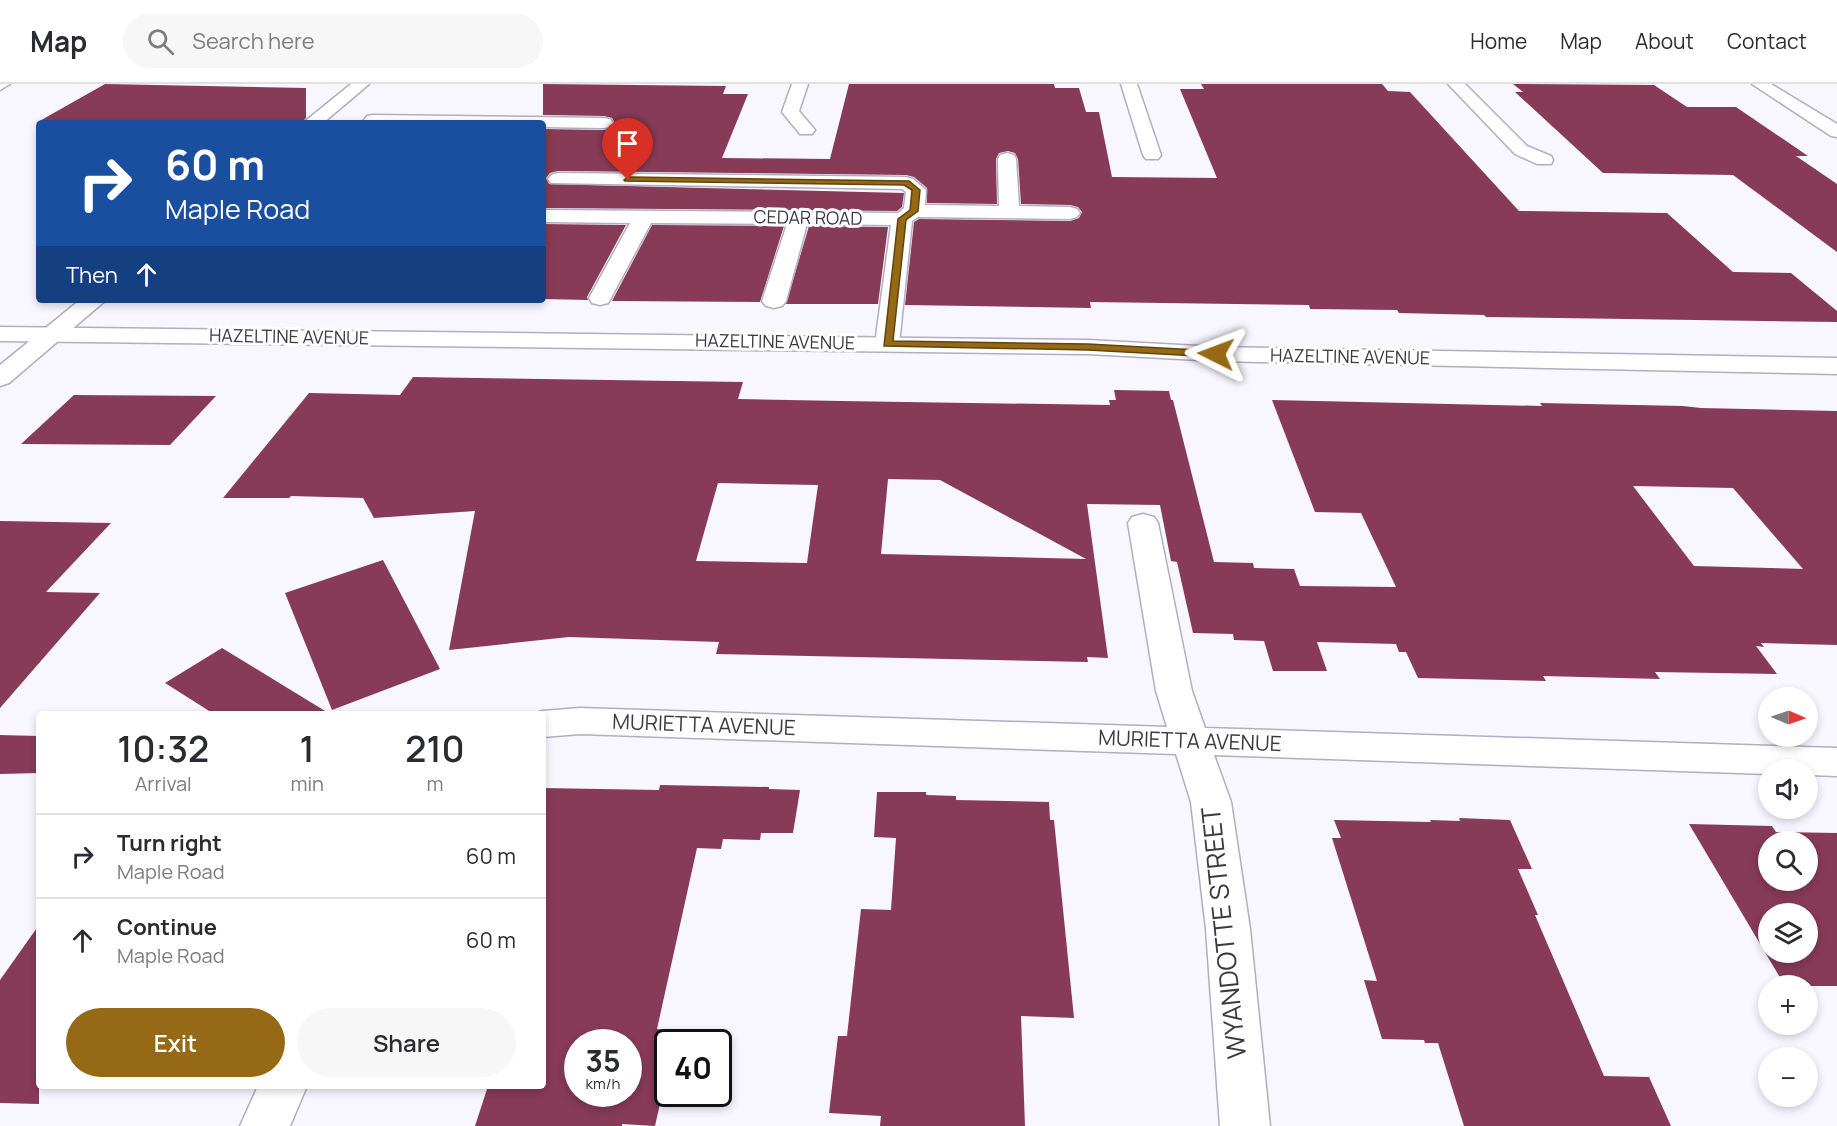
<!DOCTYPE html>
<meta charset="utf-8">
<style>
body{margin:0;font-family:Manrope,sans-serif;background:#f7f7f7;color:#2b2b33;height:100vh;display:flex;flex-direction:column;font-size:22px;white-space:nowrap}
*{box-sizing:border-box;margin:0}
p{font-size:20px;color:#7c7c81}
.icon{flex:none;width:33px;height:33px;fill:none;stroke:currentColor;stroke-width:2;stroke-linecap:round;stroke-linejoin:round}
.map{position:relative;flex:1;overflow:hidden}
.side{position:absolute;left:36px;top:627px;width:510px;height:378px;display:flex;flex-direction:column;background:#fff;border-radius:6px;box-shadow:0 3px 9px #0003}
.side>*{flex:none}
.guide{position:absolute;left:36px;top:36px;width:510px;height:183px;border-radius:6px;box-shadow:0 3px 9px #0003;background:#1a4fa0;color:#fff;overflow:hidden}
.needle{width:39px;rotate:92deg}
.tools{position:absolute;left:1758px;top:603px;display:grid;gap:12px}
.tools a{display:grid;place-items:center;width:60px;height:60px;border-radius:50%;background:#fff;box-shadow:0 3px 9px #0003;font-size:30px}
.speed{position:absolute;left:564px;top:945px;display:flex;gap:12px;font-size:30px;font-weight:700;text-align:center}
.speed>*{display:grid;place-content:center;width:78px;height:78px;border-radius:50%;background:#fff;box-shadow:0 3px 9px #0003;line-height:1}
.speed small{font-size:15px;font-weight:400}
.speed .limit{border:3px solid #111;border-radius:9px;background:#fff;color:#111}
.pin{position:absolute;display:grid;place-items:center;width:51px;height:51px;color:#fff;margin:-62px -26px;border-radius:50% 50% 50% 0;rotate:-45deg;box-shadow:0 0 6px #0007}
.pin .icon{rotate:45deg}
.me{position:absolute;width:66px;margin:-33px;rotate:273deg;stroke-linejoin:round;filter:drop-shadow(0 0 4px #0008)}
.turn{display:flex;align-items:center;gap:21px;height:126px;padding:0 30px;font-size:27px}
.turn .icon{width:78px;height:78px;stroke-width:2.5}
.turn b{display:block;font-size:42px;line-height:51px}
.then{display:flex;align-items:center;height:57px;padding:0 30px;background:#0003;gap:12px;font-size:22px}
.eta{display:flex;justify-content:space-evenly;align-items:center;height:102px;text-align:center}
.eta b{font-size:36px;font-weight:600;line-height:42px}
.action{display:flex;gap:12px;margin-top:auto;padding:12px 30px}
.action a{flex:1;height:69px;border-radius:36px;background:#956915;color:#fff;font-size:24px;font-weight:600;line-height:69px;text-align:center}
.action a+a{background:#f7f7f7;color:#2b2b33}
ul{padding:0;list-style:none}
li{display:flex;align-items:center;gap:18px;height:84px;padding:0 30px;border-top:2px solid #e1e1e2}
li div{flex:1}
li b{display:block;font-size:22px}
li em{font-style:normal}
header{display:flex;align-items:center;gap:36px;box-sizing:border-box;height:84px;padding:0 30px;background:#fff;border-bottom:2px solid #e1e1e2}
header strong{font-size:28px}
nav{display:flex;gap:33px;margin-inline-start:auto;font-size:21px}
.search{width:420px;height:54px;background:#f7f7f7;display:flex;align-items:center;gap:15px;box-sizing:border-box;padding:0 21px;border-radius:33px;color:#7c7c81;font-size:22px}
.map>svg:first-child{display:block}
</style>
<header>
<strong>Map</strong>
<div class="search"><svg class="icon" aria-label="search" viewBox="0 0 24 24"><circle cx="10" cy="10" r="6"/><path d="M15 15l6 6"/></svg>Search here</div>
<nav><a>Home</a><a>Map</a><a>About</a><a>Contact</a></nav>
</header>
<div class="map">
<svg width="1837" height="1042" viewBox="0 0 1837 1042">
<rect width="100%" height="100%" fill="#f8f6fe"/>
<path fill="#bad5a3" d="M185 216H341L338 219Z"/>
<path fill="#873b57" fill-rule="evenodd" d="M105 0 306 4V34L301 39H36Z
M543 0 726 2 723 10H748L722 74 830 75 849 0H1054L1055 4H1079L1086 28H1099L1112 93 1217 94 1180 5H1204L1201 0H1382L1388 7 1410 8 1519 127 1667 129 1733 188 1791 189 1837 227V238L1486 233 1484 231 1399 229 1397 226 1310 225 1309 221 1090 218 1091 224 905 221 914 138 919 135 1070 137 1079 134 1082 128 1078 123 1070 121 1021 120 1018 75 1015 69 1008 67 999 69 996 75 997 120 927 119V104L914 93 906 91 558 87 550 89 546 94 549 100 904 109 902 123 897 127 543 124V45L604 46 612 44 615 39 612 34 604 32 543 31Z
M1513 0 1654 1 1687 23H1736L1808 72H1796L1837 100V168L1733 91 1603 89 1515 8H1523Z
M543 140 626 141 587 213 588 216 543 215Z
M652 141 784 142 760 218 612 217Z
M809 142 888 143 878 220H786Z
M413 293 743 298 738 315 841 317 1110 321 1109 316H1116L1114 306 1169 307 1171 316H1173L1214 478 1253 479 1254 484 1294 485 1300 502 1396 503 1361 429 1315 428 1272 316 1542 322 1540 319 1683 322 1701 324 1837 327V561L1761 559 1764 563 1756 562 1777 590 1655 588 1660 595 1543 592 1546 597 1418 594 1406 568H1399L1396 560 1317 558 1327 587H1273L1264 557 1234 556 1233 550 1193 549 1177 478 1171 477 1160 421 1087 420 1108 574 1087 573 1088 578 716 570 719 558 569 553 449 566 475 427 374 434 363 414 291 412 289 414H223L309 309 400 311ZM888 395 940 396 1086 475 881 470ZM718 399 818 401 807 479 696 477ZM1633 402 1733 404 1803 485 1694 482Z
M74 311 216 312 170 361 21 360Z
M0 437 111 439 46 508 100 509 0 624Z
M383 476 440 585 332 626 285 509Z
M222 564 330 630H214L165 599Z
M0 651 39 652V689L0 690Z
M660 701 769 703V705L800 706 793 749H761L760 756 723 755 721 765 697 764 657 945 668 946V984L655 1042 622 1040V1042H475L488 1002H543V704L659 706ZM578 958H628V1010H578Z
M877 708H926V711L956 712V716L1049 718 1050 736H1054L1074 934 1021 932 1025 1042H880L881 1032 829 1029 838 952H847L861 825 891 826 896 754 874 753Z
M1459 734 1510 736 1532 785H1518L1538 831H1535L1604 992 1649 993 1671 1042H1464L1438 959H1425L1424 956 1382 955 1364 896 1377 897 1332 754H1341L1334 736 1431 738 1430 736 1460 737Z
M1689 740 1772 742 1776 748 1837 749V902H1785ZM1768 758H1808V796H1768ZM1768 830H1808V868H1768Z
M39 841V1020L0 1019V896Z"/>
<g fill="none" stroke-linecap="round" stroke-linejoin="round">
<defs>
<path id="minor" d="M0 0H10L0 6Z
M792 0H808L799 27 815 46 812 50H800L782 28Z
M1121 0H1137L1161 71 1158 75H1146L1143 71Z
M1448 0H1465L1527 62 1551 72 1553 76 1551 80H1537L1515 70Z
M373 31 604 34 610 35 613 39 610 43 604 44 543 43V39H366L364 36 367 32Z
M1007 69 1014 71 1016 75 1019 122 1070 123 1077 125 1080 129 1077 133 1070 135 918 133 912 137 899 260 896 265 887 267 878 265 875 260 891 141 807 140 786 217 782 222 774 224 766 222 762 217 787 140 651 139 611 214 608 219 600 221 592 219 589 214 630 139 543 138V126L898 129 904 124 906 108 902 105 551 99 548 95 551 91 558 89 906 93 913 95 926 106 925 121 999 122 998 75 1000 71Z
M1143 430 1154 433 1158 439 1192 607 1205 644 1837 664V692L1808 691V686H1768V690L1214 671 1231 718 1250 845 1270 1042H1220L1206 845 1191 718 1176 670 580 650 543 653V630H532L543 627 580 624 1167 643 1156 607 1128 439 1132 433Z
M258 1002H307L290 1042H240Z"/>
<path id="tertiary" d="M1752 0H1771L1837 40V53L1831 52Z
M0 243 1088 256 1217 263 1837 274V290L1217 277 1088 270 0 257Z"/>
<path id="primary" d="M351 0H369L323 39H303Z
M80 216H106L9 299 0 302V281Z"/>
</defs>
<use href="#minor" stroke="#b2adc2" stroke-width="3"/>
<use href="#tertiary" stroke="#b2adc2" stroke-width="3"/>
<use href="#primary" stroke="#b2adc2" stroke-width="3"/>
<use href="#minor" fill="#fff" fill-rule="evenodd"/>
<use href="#tertiary" fill="#fff" fill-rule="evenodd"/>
<use href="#primary" fill="#fff" fill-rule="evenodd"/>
</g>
<path fill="#956915" stroke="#61440e" stroke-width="1.5" d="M628 93 909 97 920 106 918 127 906 136 893 257 1088 260 1216 267 1222 270 1216 273 1088 266 884 262 898 135 910 126 912 106 904 101 625 97 624 96Z"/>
<g text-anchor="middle" stroke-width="6" stroke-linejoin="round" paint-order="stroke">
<g font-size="18" fill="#3b3942" stroke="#fff">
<text transform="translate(808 134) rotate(1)" y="6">CEDAR ROAD</text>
<text transform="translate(289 253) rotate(1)" y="6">HAZELTINE AVENUE</text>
<text transform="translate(775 258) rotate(1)" y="6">HAZELTINE AVENUE</text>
<text transform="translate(1350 273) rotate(1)" y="6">HAZELTINE AVENUE</text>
</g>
<g font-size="21" fill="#3b3942" stroke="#fff">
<text transform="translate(704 641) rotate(2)" y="7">MURIETTA AVENUE</text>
<text transform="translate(1190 657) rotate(2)" y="7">MURIETTA AVENUE</text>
</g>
<g font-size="26" fill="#3b3942" stroke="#fff">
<text transform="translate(1224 849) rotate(-96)" y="9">WYANDOTTE STREET</text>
</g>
</g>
</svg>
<div class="tools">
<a><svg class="needle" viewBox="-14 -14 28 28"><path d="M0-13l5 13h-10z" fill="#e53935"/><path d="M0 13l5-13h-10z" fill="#7c7c81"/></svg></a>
<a><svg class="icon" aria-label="sound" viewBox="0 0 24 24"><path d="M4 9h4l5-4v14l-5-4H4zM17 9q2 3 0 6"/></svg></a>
<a><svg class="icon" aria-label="search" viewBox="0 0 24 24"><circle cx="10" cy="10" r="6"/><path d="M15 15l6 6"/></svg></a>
<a><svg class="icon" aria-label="layers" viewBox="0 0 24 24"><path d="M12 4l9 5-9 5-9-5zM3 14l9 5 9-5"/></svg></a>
<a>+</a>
<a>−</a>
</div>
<div class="speed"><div>35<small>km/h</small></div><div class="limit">40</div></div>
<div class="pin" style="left:628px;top:96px;background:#d93025"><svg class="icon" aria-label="arrive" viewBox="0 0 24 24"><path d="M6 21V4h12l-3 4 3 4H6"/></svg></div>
<svg class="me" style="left:1216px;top:270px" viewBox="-20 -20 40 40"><path d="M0-17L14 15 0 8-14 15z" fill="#956915" stroke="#fff" stroke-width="4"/></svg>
<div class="guide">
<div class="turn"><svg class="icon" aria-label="right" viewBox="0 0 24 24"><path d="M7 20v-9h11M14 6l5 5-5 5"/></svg><div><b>60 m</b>Maple Road</div></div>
<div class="then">Then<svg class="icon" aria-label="ahead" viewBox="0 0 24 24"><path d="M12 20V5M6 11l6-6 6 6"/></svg></div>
</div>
<section class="side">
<div class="eta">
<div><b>10:32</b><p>Arrival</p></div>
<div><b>1</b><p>min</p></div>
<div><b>210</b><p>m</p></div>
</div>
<ul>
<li><svg class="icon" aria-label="right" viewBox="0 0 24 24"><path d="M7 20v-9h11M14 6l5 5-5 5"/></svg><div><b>Turn right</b><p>Maple Road</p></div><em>60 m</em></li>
<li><svg class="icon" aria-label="ahead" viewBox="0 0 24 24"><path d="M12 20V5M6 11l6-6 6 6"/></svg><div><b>Continue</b><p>Maple Road</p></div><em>60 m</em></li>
</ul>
<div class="action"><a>Exit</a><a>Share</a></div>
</section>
</div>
